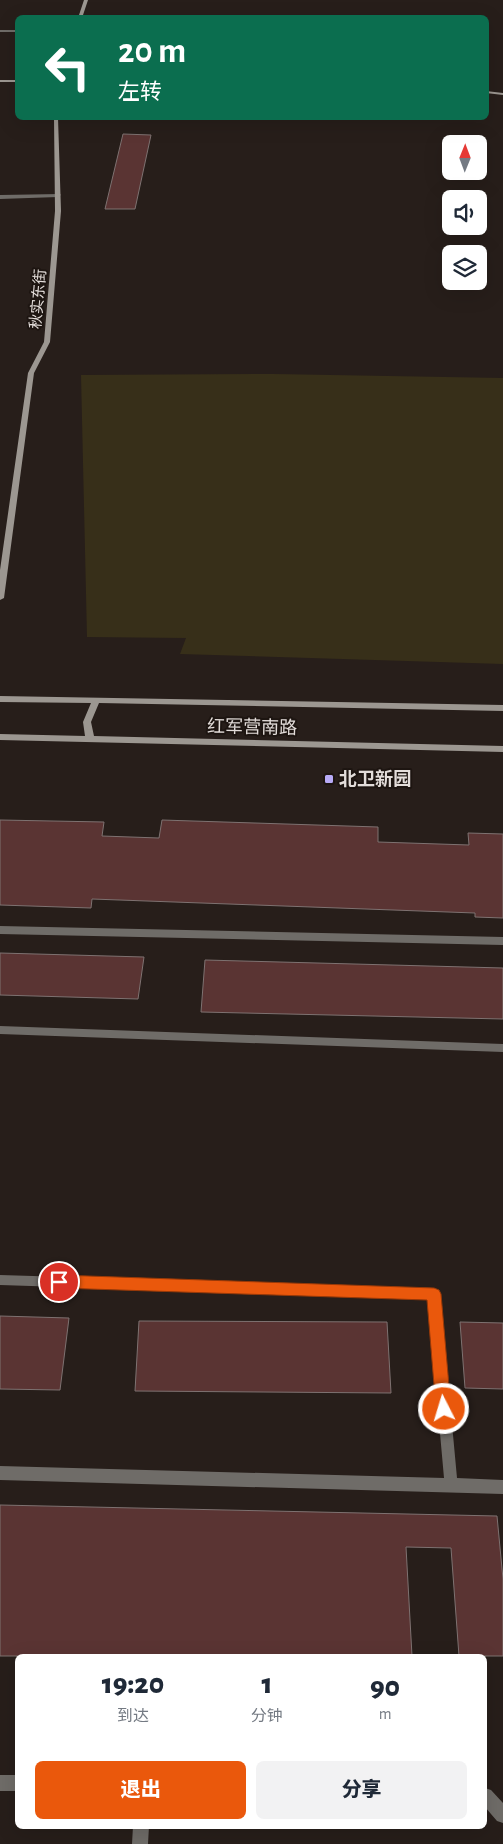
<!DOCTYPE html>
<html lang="zh">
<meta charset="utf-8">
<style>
body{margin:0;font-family:"Alegreya Sans","Noto Sans SC",sans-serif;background:#f2f2f3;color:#1f2937;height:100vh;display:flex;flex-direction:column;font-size:19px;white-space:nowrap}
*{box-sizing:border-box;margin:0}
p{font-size:16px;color:#747a83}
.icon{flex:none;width:28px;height:28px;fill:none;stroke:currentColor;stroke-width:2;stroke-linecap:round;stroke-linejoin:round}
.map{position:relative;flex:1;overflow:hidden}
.panel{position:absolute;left:15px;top:1654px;width:472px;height:175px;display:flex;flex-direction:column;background:#fff;border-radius:8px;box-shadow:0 5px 20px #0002}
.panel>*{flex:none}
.hud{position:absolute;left:15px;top:15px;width:474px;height:105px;border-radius:8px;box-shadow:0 5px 20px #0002;background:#0b6e4f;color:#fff;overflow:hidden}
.needle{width:32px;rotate:1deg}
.controls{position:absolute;left:442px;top:135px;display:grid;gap:10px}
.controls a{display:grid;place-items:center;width:45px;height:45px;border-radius:8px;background:#fff;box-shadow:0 5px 20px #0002;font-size:25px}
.pin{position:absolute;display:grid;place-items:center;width:42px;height:42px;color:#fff;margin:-21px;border:2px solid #fff;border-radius:50%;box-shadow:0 1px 5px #0007}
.me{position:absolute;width:55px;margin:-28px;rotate:355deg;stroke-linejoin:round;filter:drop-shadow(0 0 4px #0008)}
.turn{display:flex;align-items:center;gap:18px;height:105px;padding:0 20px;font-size:22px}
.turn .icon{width:65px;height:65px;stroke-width:2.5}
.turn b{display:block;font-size:35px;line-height:42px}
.eta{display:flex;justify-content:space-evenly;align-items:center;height:85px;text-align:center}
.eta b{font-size:30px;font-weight:800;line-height:35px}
.primary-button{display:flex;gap:10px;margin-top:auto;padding:10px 20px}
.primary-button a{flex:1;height:58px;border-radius:8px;background:#ea580c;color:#fff;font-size:20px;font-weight:800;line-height:58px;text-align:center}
.primary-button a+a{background:#f2f2f3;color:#1f2937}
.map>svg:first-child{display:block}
</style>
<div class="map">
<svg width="503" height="1844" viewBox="0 0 503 1844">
<rect width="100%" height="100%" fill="#271e1a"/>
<path fill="#372f19" d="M274 374 503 378V664L180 654 186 638 87 637 81 375Z"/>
<path fill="#5a3433" stroke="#7e7271" d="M123 134 151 135 135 209H105Z
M0 820 104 822 102 836 159 838 162 820 378 827V842L469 845 468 833 503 834V918L475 917V913L92 899 91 908 0 905Z
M0 953 144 957 138 999 0 995Z
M205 960 503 968V1019L201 1012Z
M0 1316 69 1318 60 1390 0 1389Z
M139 1321 387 1322 391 1393 135 1391Z
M460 1322 503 1323V1389L465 1388Z
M0 1505 497 1516 503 1579V1656H459L451 1548 406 1547 412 1656H0Z"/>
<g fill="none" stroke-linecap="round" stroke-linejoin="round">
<path fill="#6f6c68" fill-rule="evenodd" d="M0 30H18V32H0Z
M60 194 61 195 58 197 0 199V195Z
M0 926 503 937V945L0 934Z
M0 1026 503 1044V1052L0 1034Z
M0 1275 434 1288 438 1290 440 1294 457 1478 503 1480V1494L0 1480V1466L444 1478 428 1299 0 1285Z
M0 1775H18V1791H0Z
M485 1788 491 1790 503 1803V1823L497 1821 485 1807Z
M133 1826H149L148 1844H132Z"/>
<path fill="#9c9791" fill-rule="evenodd" d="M84 0H88L82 18H78Z
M0 80H18V82H0Z
M486 91 503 93V95L486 93Z
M54 118H58L61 211 50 342 34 373 4 598 0 600V570L28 373 44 342 55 211Z
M0 696 503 705V711L99 703 91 722 94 736 503 746V752L0 740V734L85 736 83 722 91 703 0 702Z"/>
</g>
<path fill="#ea580c" stroke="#983908" d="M59 1275 434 1288 439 1290 441 1294 451 1409 449 1414 444 1416 439 1414 436 1409 427 1300 59 1288 54 1286 52 1282 54 1277Z"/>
<rect fill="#b8abf7" stroke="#1d1511" stroke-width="2" x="324" y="774" width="10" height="10" rx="2.5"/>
<g text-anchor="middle" stroke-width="4" stroke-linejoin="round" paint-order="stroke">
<g font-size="15" fill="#e3ddda" stroke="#1d1511">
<text transform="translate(38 299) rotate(-85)" y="5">秋实东街</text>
</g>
<g font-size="18" fill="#e3ddda" stroke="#1d1511">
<text transform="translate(252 727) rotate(1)" y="6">红军营南路</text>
</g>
<g font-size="18" font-weight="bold" fill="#e3ddda" stroke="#1d1511" text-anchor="start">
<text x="339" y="785">北卫新园</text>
</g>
</g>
</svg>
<div class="controls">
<a><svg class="needle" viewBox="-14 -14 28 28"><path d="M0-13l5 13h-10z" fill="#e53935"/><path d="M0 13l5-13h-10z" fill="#747a83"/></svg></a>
<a><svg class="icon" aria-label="sound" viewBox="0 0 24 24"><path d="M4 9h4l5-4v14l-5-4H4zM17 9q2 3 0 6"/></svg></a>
<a><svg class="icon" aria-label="layers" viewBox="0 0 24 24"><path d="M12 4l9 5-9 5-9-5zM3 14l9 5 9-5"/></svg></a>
</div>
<div class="pin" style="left:59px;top:1282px;background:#d93025"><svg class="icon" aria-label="arrive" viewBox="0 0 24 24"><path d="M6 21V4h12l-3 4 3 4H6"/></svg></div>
<svg class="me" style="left:444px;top:1409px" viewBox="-20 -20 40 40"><circle r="17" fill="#ea580c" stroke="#fff" stroke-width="3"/><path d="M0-11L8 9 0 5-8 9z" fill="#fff"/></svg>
<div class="hud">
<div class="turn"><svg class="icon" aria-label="left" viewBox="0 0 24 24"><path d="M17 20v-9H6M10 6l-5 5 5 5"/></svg><div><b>20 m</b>左转</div></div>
</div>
<section class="panel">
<div class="eta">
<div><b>19:20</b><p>到达</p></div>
<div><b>1</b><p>分钟</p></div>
<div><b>90</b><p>m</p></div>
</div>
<div class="primary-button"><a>退出</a><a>分享</a></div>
</section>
</div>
